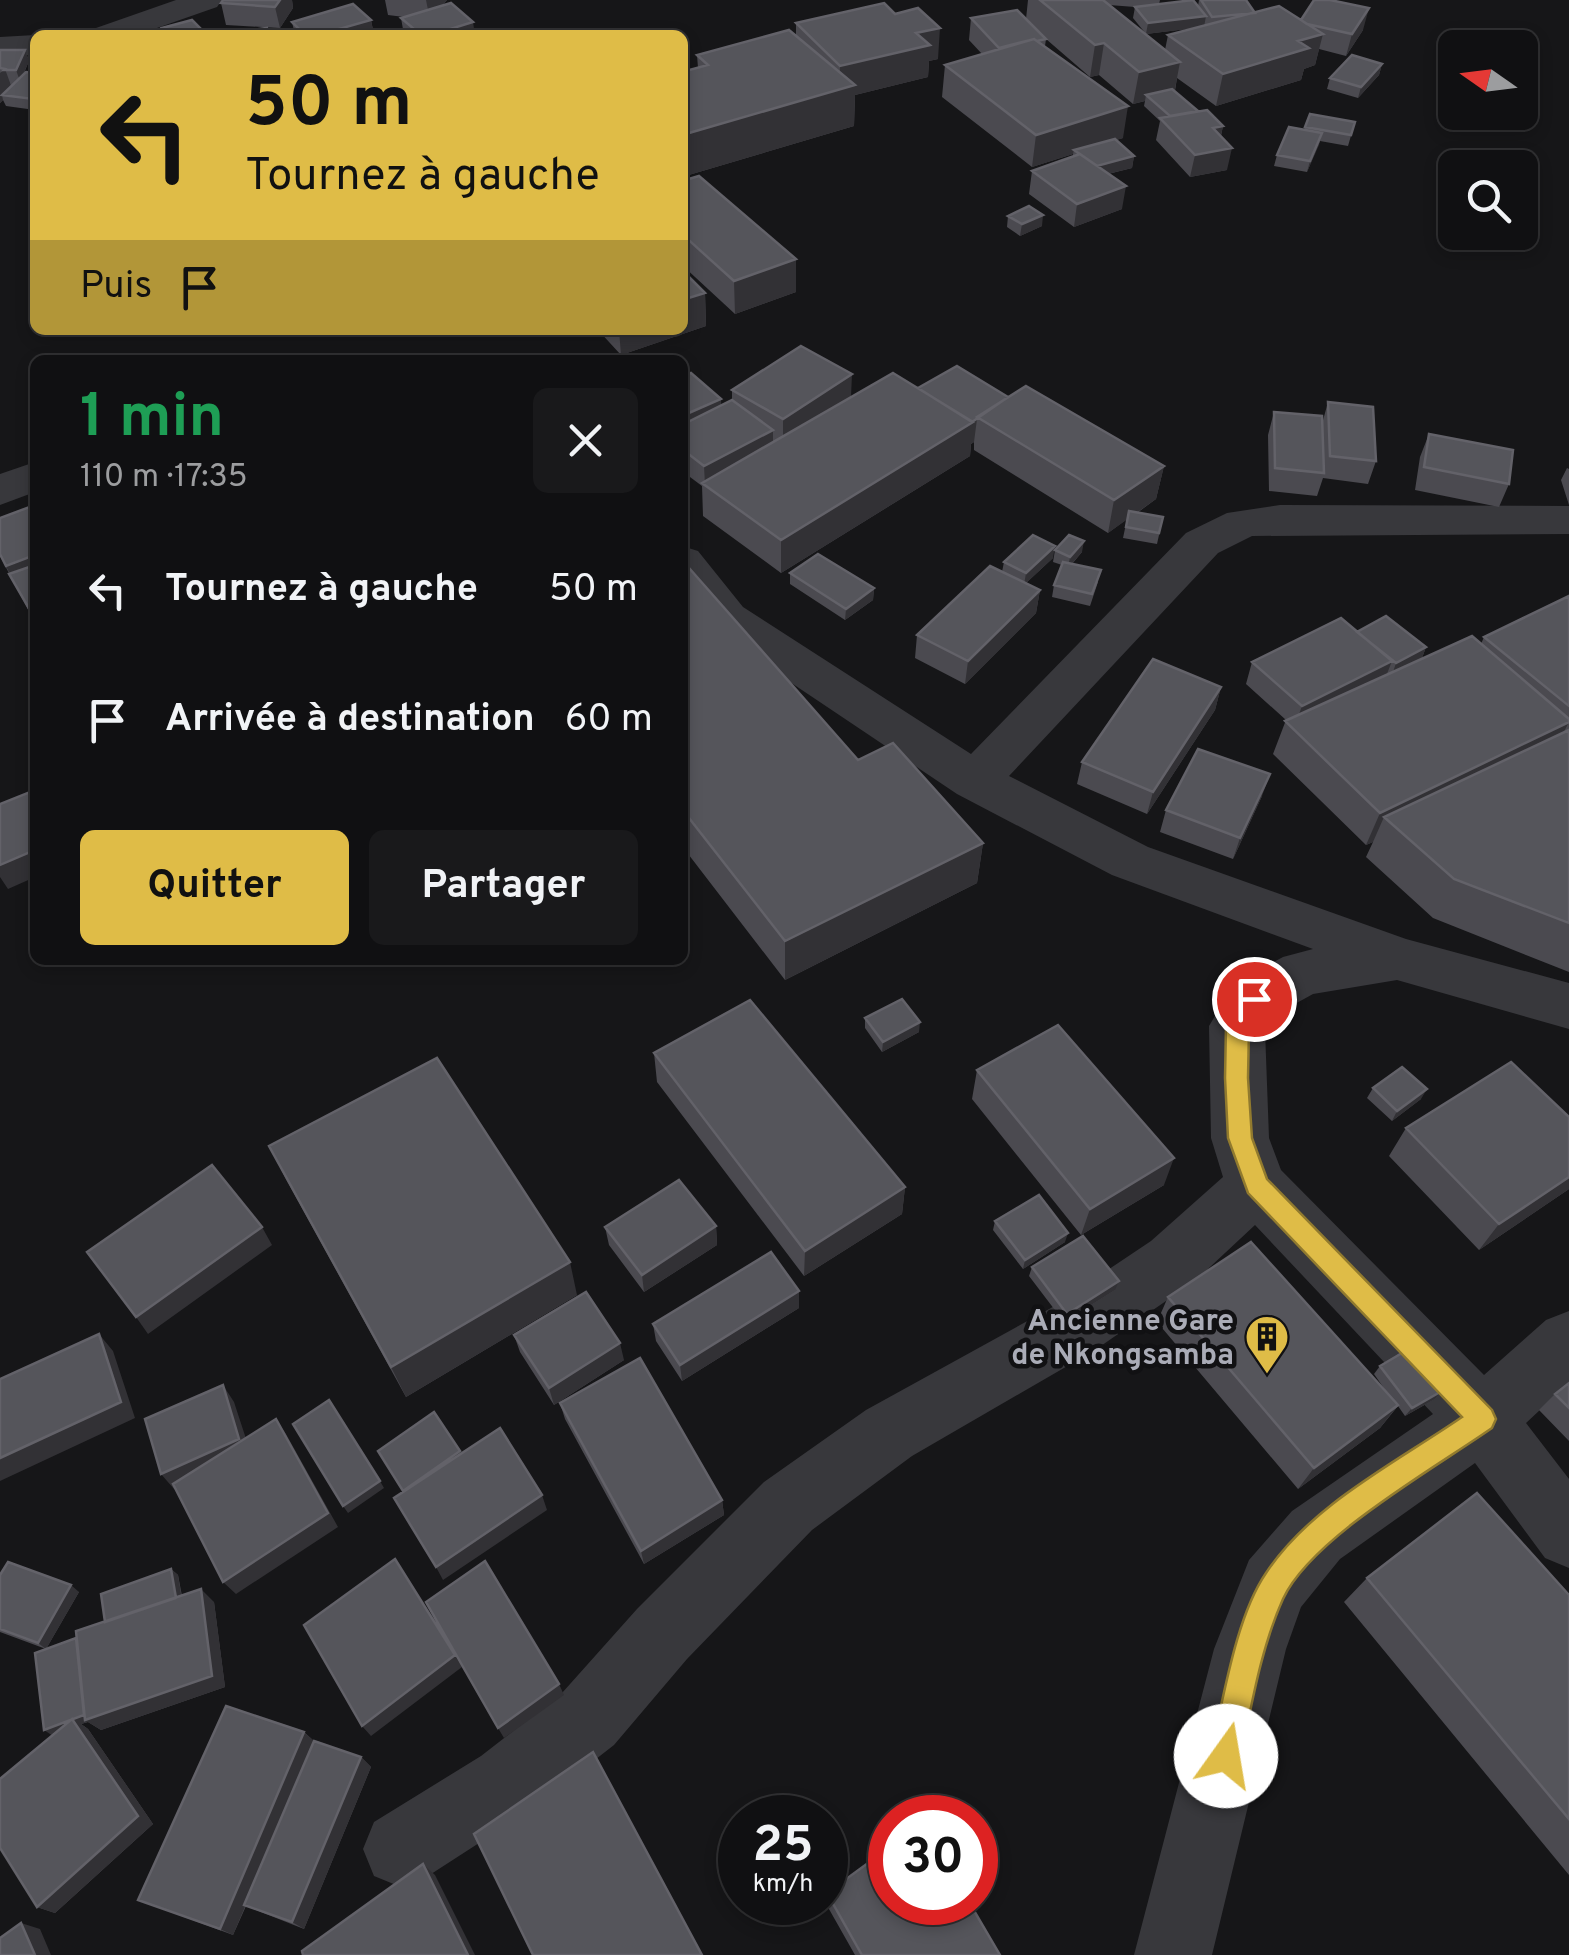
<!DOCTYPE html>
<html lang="fr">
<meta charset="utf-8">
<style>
body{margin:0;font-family:Overpass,sans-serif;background:#19191b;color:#f1f3f6;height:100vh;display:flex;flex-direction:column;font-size:38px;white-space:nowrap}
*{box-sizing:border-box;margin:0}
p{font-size:32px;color:#9c9d9f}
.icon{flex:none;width:55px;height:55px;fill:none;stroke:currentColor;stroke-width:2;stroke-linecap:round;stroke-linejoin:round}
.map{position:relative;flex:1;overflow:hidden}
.drawer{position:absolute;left:30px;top:355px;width:658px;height:610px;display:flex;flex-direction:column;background:#101012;border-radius:15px;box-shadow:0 5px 15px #0003,0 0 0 2px #303032}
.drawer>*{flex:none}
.top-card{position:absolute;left:30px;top:30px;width:658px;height:305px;border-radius:15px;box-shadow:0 5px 15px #0003,0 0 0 2px #303032;background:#dfbc47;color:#111;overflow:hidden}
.needle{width:65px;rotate:284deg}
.fabs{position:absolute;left:1438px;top:30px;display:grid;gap:20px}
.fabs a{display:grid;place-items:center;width:100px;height:100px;border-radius:15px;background:#101012;box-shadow:0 5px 15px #0003,0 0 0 2px #303032;font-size:50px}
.speed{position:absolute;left:718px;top:1795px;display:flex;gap:20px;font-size:50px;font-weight:700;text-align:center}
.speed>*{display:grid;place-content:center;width:130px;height:130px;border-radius:50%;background:#101012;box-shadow:0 5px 15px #0003,0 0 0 2px #303032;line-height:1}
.speed small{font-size:25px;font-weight:400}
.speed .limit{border:15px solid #d22;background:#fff;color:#111}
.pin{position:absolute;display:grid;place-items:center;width:85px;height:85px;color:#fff;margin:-42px;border:5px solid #fff;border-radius:50%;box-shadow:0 2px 10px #0007}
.me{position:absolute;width:110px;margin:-55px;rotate:13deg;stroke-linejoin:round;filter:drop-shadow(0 0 8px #0008)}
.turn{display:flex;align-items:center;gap:35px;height:210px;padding:0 50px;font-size:45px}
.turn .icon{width:130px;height:130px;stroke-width:2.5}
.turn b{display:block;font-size:70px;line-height:85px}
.then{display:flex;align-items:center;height:95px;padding:0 50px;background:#0003;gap:20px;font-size:38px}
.round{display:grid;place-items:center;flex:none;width:105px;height:105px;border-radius:15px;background:#19191b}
.summary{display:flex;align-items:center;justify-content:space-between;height:170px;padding:0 50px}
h1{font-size:60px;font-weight:700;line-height:75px;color:#1e9e55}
.cta{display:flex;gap:20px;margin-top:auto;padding:20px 50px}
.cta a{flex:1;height:115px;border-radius:15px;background:#dfbc47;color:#111;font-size:40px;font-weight:700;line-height:115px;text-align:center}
.cta a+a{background:#19191b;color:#f1f3f6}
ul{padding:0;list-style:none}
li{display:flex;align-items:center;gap:30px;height:130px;padding:0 50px}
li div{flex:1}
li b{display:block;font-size:38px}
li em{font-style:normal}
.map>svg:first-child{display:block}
</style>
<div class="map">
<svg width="1569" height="1955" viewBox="0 0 1569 1955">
<rect width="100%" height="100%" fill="#161618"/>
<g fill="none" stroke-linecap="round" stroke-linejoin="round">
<path fill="#38383c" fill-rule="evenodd" d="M176 0H222L217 7 137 35H91L96 28Z
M35 35V55L0 57V37Z
M35 462V492L0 505V474Z
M1280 505 1569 506V534L1252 536 1218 553 1009 776 1148 847 1406 939 1569 983V1029L1397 980 1313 994 1275 1015 1265 1030 1269 1138 1281 1170 1484 1375 1546 1320 1569 1311V1383L1526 1423 1569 1479V1568L1545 1558 1475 1463 1340 1559 1301 1607 1286 1649 1212 1955H1134L1214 1649 1249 1560 1292 1511 1433 1414 1255 1225 1195 1281 1095 1350 912 1456 812 1530 687 1659 614 1745 533 1808 428 1876 401 1887 374 1876 363 1849 374 1822 481 1756 562 1693 637 1609 764 1482 866 1410 1051 1308 1151 1241 1223 1177 1211 1138 1209 1026 1235 983 1283 957 1313 949 1112 875 957 794 711 629 682 593V546L698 551 743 607 971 754 1186 533 1227 513Z"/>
</g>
<path fill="#4b4a50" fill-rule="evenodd" d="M223 0H292L293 8 280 28 226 25 221 3Z
M385 0H447L442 6 475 35H404L401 18 404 17 388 15Z
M1028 0H1160L1159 4 1198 6 1199 0H1246L1255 12 1363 30 1346 56 1319 49 1315 65 1304 69 1301 80 1216 106 1177 78 1175 91 1198 111 1223 126 1221 136 1227 170 1190 177 1156 140 1160 121 1144 106 1145 101 1133 104 1099 75 1090 77 1046 39 1045 46 1123 138 1116 140 1134 156 1132 168 1108 174 1122 209 1074 227 1029 194 1032 171 1073 157V154L1032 167 942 97 945 65 982 54 969 40 971 18 1026 19ZM1109 5 1135 7 1133 18 1146 34 1194 28 1168 35 1165 50Z
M371 20 374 35H295L292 22Z
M796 23 938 59 929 61 928 77 855 95 854 126 682 177V72L698 68 697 55 796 36Z
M0 50H25L29 61 24 73H35V68V110L6 106 3 100 0 103Z
M1382 64 1379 75 1358 98 1327 89 1330 78Z
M1310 114 1355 122 1348 146 1320 141 1307 172 1274 166 1277 155 1304 130Z
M682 181 796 292 735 314 682 265Z
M1008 216 1042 226 1020 236 1007 227Z
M705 293 706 326 621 355 598 330H682Z
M682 376 721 399V405L732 400V390L851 397 918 388 1008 397 1164 466 1156 499 1137 513 1163 517 1157 544 1123 538 1127 519 1108 533 974 450V442L971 444 970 456 781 573 703 516 702 486 682 471Z
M1328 402 1376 461 1368 484 1323 478 1317 496 1269 491 1268 435 1274 412 1322 424Z
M1429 434 1509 484 1499 507 1415 490 1420 457Z
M1567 468 1569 469V505L1561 480Z
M35 505V623L0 556V518Z
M1055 550 1082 552 1072 564 1098 582 1090 606 1052 597 1054 585 1062 565 1053 562Z
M1053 558 1026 583 1040 590 1036 613 965 684 915 658 917 635 1002 572 1004 562Z
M682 560 858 760 983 843 977 883 785 980 682 846Z
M790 573 874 588 873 600 845 620 790 584Z
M1569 596V972L1433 918 1366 857 1373 842 1366 845 1273 754 1286 720 1246 684 1252 662 1357 632 1426 647 1422 658 1412 664 1481 644 1484 637Z
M1221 687 1215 710 1147 814 1077 784 1082 762Z
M1262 796 1233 859 1160 832 1166 810Z
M865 1018 919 1032 882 1052 865 1028Z
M654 1053 905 1187 902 1214 804 1276 657 1082Z
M977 1070 1164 1185 1081 1235 972 1099Z
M1373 1088 1421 1099 1392 1121 1367 1098Z
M1406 1128 1569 1189 1479 1250 1389 1156Z
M269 1146 577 1295 406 1397 287 1181Z
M995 1221 1065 1242 1023 1269 993 1230Z
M716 1226 717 1245 644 1292 609 1245 605 1227Z
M1032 1267 1115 1290 1064 1322 1029 1276Z
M1168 1297 1390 1397 1374 1374 1380 1366 1442 1391 1435 1399 1405 1416 1398 1406 1380 1428 1298 1489 1157 1322Z
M799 1308 682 1381 656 1341 653 1324Z
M514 1335 624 1360 554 1405 520 1352Z
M1569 1383V1441L1539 1410 1555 1394Z
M560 1403 722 1500 724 1515 644 1564 565 1419Z
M171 1569 178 1575 182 1596 214 1602 225 1687 101 1730 88 1722 81 1724 88 1729 153 1824 55 1913 37 1907 52 1735 46 1649 0 1632V1575L79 1592 46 1649 76 1638 105 1622Z
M1367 1578 1569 1595V1875L1344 1602Z
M304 1732 315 1742 361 1757 371 1767 304 1929 246 1906 233 1935 138 1900Z
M827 1893 1000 1955H855L825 1902Z"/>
<path fill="#323135" d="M280 0H292L293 8 280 28 275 7Z
M426 0H447L430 20Z
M1369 8 1363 30 1346 56 1352 34Z
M1206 16 1204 27 1146 34 1148 23Z
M371 20 374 35H318Z
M473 22 475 35H431Z
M940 28 938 59 929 61 928 77 855 95 854 126 682 177V135L839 90 840 66 916 33Z
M1323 34 1315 65 1304 69 1301 80 1216 106 1223 74 1298 41Z
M1104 43 1099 75 1090 77 1095 45Z
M25 50 29 61 20 81 16 70Z
M1180 62 1174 94 1146 95 1145 101 1133 104 1139 72Z
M1382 64 1379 75 1358 98 1361 87Z
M5 69 13 91 2 95 3 100 0 103V73Z
M1128 106 1123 138 1077 153 1074 150 1073 154 1032 167 1036 135Z
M1223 126 1218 148 1213 128Z
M1322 133 1319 145 1307 172 1310 161Z
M1232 148 1227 170 1190 177 1195 155Z
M1134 156 1132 168 1091 178 1093 167Z
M1126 186 1122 209 1074 227 1077 204Z
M1043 215 1042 226 1020 236 1022 224Z
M796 259V292L735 314 734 281Z
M705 293 706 326 621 355 619 330H682V300Z
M487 330H505L488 335Z
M852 374 851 397 783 442V419Z
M721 399 722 422 682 439V416Z
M977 419 974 442 971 444 970 456 781 573V540Z
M773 430V453L705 485 704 466Z
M1164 466 1156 499 1108 533 1114 500Z
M1084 541 1082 552 1068 568 1070 557Z
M1055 546 1053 558 1024 585 1026 573Z
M35 555V582L17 589 6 566Z
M874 588 873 600 845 620 846 609Z
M1040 590 1036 613 965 684 968 661Z
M1426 647 1422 658 1392 675 1396 663Z
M1392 661 1383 684 1294 728 1302 706Z
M1221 687 1215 710 1147 814 1153 792Z
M1569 722 1553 753 1384 817 1373 842 1366 845 1380 813Z
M1270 774 1262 796 1233 859 1240 838Z
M983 843 977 883 785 980V941Z
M35 850V877L8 889 0 877V865Z
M920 1022 919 1032 882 1052 883 1042Z
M1427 1089 1421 1099 1392 1121 1397 1111Z
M1174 1158 1164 1185 1081 1235 1090 1209Z
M1569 1177V1189L1479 1250 1499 1224Z
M905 1187 902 1214 804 1276 805 1251Z
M716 1226 717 1245 644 1292 642 1275Z
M262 1227 272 1245 148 1334 136 1317Z
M1068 1233 1065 1242 1023 1269 1025 1260Z
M570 1262 577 1295 406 1397 391 1367Z
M1119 1281 1115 1290 1064 1322 1067 1314Z
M799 1291V1308L682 1381 680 1365Z
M99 1334 113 1351 135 1418 0 1481V1458Z
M620 1343 624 1360 554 1405 549 1388Z
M223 1385 234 1402 251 1454 174 1489 161 1474Z
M1442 1391 1435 1399 1405 1416 1412 1408Z
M1398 1405 1380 1428 1298 1489 1314 1468Z
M276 1419 286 1434 338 1527 236 1594 223 1582Z
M460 1451 464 1458 403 1491Z
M380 1481 384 1488 348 1513 343 1506Z
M542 1495 547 1510 443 1580 436 1567Z
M722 1500 724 1515 644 1564 641 1551Z
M171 1569 178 1575 183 1606 114 1633Z
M403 1572 462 1667 371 1736 362 1726Z
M71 1585 79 1592 46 1649 38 1643Z
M201 1589 214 1602 225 1687 101 1730 88 1722 81 1724 88 1729 153 1824 55 1913 37 1907 53 1736 44 1730Z
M559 1684 564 1695 504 1738 498 1728Z
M304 1732 315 1742 233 1935 220 1929Z
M361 1757 371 1767 304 1929 292 1922Z
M423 1864 435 1875 475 1955H468Z
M21 1923 40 1929 51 1955H35Z"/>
<path fill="#55555b" stroke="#636269" stroke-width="2.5" d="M223 0H280L275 7 221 3Z
M1040 0H1103L1180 62 1139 72 1104 43 1095 45Z
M1193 0 1206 16 1148 23 1135 7Z
M1201 0H1246L1255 13 1212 17Z
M1314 0H1330L1369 8 1352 34 1307 24 1301 20Z
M451 3 473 22 431 35H421L401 18Z
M884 3 895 14 918 8 940 28 916 33 930 45 840 66 796 23Z
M353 4 371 20 318 35H305L292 22Z
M1279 6 1323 34 1298 41 1309 48 1223 74 1168 35Z
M1017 10 1046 39 1037 41 1034 39 999 48 971 18Z
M192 20 206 34 169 35 162 28Z
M267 28 269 35H214Z
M789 30 855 85 682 135V72L708 65 697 55Z
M1034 39 1128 106 1036 135 945 65Z
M0 50H25L16 70H4L5 69 0 68Z
M1352 55 1382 64 1361 87 1330 78Z
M26 72 35 73V97L33 99 2 95Z
M1172 89 1198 111 1170 116 1146 95Z
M1207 110 1223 126 1213 128 1232 148 1195 155 1160 118Z
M1310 114 1355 122 1351 135 1305 127Z
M1289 127 1322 133 1310 161 1277 155Z
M1115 139 1134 156 1097 166 1074 150Z
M1080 154 1126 186 1077 204 1032 171Z
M699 176 796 259 734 281 682 234V181Z
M1029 206 1043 215 1022 224 1008 216Z
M682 270 705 293 682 300Z
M801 346 852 374 783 419 732 390Z
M957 366 1008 397 972 422 918 388Z
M691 373 721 399 682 416V376Z
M893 373 973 422 781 540 702 483Z
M1026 386 1164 466 1114 500 977 417Z
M732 400 773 430 704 466 682 449V425Z
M1328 402 1373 407 1376 461 1330 456Z
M1274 412 1322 416 1324 473 1275 468Z
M1429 434 1513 450 1509 484 1424 467Z
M35 505V555L6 566 0 554V518Z
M1129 511 1163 517 1159 533 1126 527Z
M1033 535 1055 546 1026 573 1004 562Z
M1069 535 1084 541 1070 557 1055 550Z
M818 554 874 588 846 609 790 573Z
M682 560 858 760 893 743 983 843 785 941 682 809Z
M1063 562 1101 570 1092 594 1054 585Z
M35 565V619L9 574Z
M990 566 1040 590 968 661 917 635Z
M1569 596V706L1484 637Z
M1386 616 1426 647 1396 663 1357 632Z
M1341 618 1392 661 1302 706 1252 662Z
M1472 636 1569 719V722L1380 813 1285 721Z
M1153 659 1221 687 1153 792 1082 762Z
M1569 730V923L1454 879 1384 817Z
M1198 749 1270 774 1240 838 1166 810Z
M35 790V850L0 865V804Z
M902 999 920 1022 883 1042 865 1018Z
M750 1000 905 1187 805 1251 654 1053Z
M1058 1025 1174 1158 1090 1209 977 1070Z
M437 1058 570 1262 391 1367 269 1146Z
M1511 1062 1569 1117V1177L1499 1224 1406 1128Z
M1402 1067 1427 1089 1397 1111 1373 1088Z
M212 1165 262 1227 136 1317 87 1252Z
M679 1180 716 1226 642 1275 605 1227Z
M1039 1195 1068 1233 1025 1260 995 1221Z
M1083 1236 1119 1281 1067 1314 1032 1267Z
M1251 1242 1398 1405 1314 1468 1168 1297Z
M771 1252 799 1291 680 1365 653 1324Z
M586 1292 620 1343 549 1388 514 1335Z
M99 1334 121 1402 0 1458V1379Z
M1409 1349 1442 1391 1412 1408 1380 1366Z
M640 1358 722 1500 641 1551 560 1403Z
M1569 1383V1408L1555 1394Z
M223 1385 239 1439 161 1474 145 1419Z
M329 1400 380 1481 343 1506 293 1424Z
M434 1412 460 1451 403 1491 378 1451Z
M276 1419 328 1513 223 1582 173 1484Z
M500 1428 542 1495 436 1567 394 1498Z
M1477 1493 1569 1595V1819L1367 1578Z
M395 1559 455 1655 362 1726 304 1625Z
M485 1561 559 1684 498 1728 426 1602Z
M8 1562 71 1585 38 1643 0 1629V1575Z
M171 1569 176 1598 105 1622 101 1594Z
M201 1589 212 1676 85 1720 76 1631Z
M76 1638 84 1715 44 1730 35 1653Z
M226 1706 304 1732 220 1929 138 1900Z
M72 1719 138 1816 37 1907 0 1848V1779Z
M314 1741 361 1757 292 1922 244 1905Z
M593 1752 702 1955H533L474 1834Z
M890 1847V1902H969L1000 1955H862L827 1893Z
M423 1864 468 1955H303L302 1951Z
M21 1923 35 1955H0V1938Z"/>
<path fill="#dfbc47" stroke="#917a2e" stroke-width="2.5" d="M1254 990 1263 992 1266 999 1249 1028 1248 1078 1252 1138 1267 1179 1492 1410 1496 1419 1492 1428C1435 1468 1311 1538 1283 1599 1261 1648 1252 1703 1241 1756L1236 1767 1226 1771 1215 1767 1210 1756C1223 1702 1235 1618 1266 1573 1311 1505 1395 1463 1462 1417L1248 1193 1228 1138 1225 1078 1226 1026 1246 992Z"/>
<defs>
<symbol id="building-pin" viewBox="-11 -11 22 30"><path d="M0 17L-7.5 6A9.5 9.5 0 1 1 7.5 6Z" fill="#dfbc47" stroke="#111113"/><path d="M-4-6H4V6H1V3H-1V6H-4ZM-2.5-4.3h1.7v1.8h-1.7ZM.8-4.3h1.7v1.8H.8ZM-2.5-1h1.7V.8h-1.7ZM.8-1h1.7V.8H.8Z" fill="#111"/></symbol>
</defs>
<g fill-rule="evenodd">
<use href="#building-pin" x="1242" y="1312" width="50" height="68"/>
</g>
<g text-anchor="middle" stroke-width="9" stroke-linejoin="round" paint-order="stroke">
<g font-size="30" font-weight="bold" fill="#aaacb7" stroke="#111113" text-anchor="end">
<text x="1234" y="1330">Ancienne Gare<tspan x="1234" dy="34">de Nkongsamba</tspan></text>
</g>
</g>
</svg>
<div class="fabs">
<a><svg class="needle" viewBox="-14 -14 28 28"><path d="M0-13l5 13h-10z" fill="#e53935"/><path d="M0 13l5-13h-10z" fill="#9c9d9f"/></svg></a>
<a><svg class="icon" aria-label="search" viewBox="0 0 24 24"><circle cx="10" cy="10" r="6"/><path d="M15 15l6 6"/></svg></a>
</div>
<div class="speed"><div>25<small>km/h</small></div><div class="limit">30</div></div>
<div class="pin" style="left:1254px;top:999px;background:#d93025"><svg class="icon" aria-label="arrive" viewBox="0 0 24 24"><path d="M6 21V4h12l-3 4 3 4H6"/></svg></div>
<svg class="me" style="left:1226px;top:1756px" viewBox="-20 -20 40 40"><circle r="19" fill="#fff"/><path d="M0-13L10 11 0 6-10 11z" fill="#dfbc47"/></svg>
<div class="top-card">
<div class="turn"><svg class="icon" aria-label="left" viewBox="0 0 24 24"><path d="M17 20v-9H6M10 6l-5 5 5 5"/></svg><div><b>50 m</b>Tournez à gauche</div></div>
<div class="then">Puis<svg class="icon" aria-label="arrive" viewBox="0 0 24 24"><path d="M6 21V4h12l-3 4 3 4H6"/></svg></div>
</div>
<section class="drawer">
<div class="summary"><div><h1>1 min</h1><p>110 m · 17:35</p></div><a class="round"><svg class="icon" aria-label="close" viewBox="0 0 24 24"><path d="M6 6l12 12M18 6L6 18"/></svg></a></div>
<ul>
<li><svg class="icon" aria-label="left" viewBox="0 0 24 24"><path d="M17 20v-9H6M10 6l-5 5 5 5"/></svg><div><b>Tournez à gauche</b></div><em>50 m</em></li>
<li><svg class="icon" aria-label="arrive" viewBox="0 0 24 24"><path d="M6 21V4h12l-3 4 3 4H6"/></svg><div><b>Arrivée à destination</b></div><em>60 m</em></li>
</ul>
<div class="cta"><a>Quitter</a><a>Partager</a></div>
</section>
</div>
